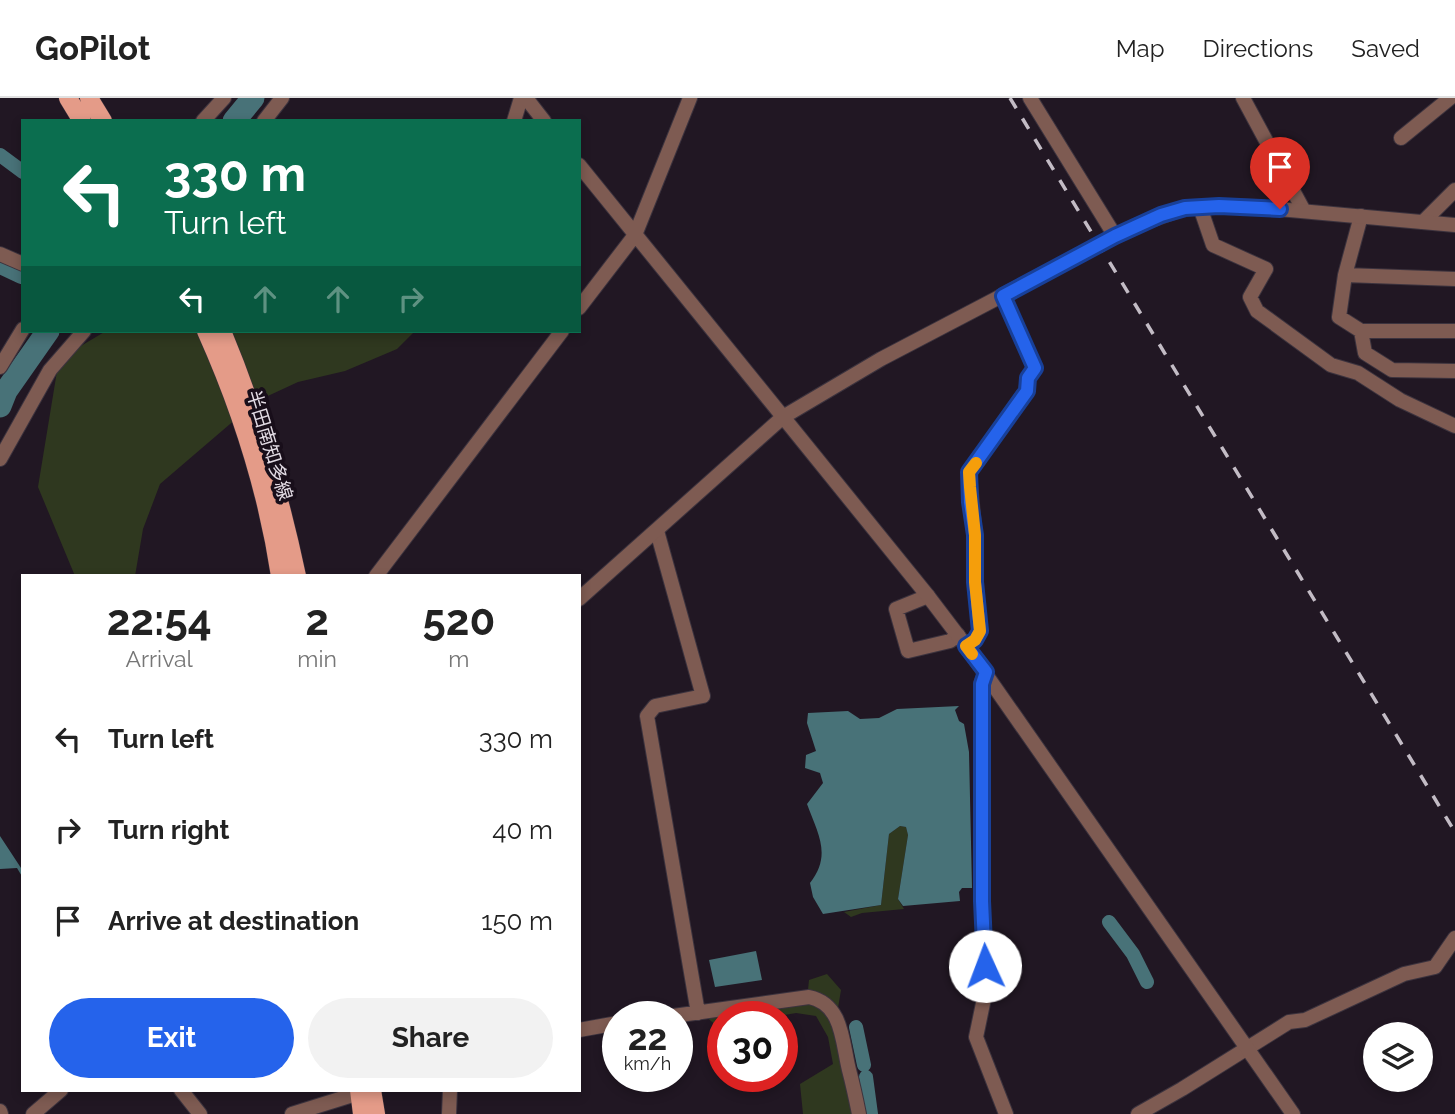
<!DOCTYPE html>
<meta charset="utf-8">
<style>
body{margin:0;font-family:Raleway,"Noto Sans JP",sans-serif;background:#f2f2f2;color:#222;height:100vh;display:flex;flex-direction:column;font-size:26px;white-space:nowrap}
*{box-sizing:border-box;margin:0}
p{font-size:23px;color:#767676}
.icon{flex:none;width:38px;height:38px;fill:none;stroke:currentColor;stroke-width:2;stroke-linecap:round;stroke-linejoin:round}
.map{position:relative;flex:1;overflow:hidden}
.drawer{position:absolute;left:21px;top:476px;width:560px;height:518px;display:flex;flex-direction:column;background:#fff;border-radius:0px;box-shadow:0 4px 10px #0003}
.drawer>*{flex:none}
.hud{position:absolute;left:21px;top:21px;width:560px;height:214px;border-radius:0px;box-shadow:0 4px 10px #0003;background:#0b6e4f;color:#fff;overflow:hidden}
.tools{position:absolute;left:1363px;top:924px;display:grid;gap:14px}
.tools a{display:grid;place-items:center;width:70px;height:70px;border-radius:50%;background:#fff;box-shadow:0 4px 10px #0003;font-size:35px}
.speed{position:absolute;left:602px;top:903px;display:flex;gap:14px;font-size:35px;font-weight:700;text-align:center}
.speed>*{display:grid;place-content:center;width:91px;height:91px;border-radius:50%;background:#fff;box-shadow:0 4px 10px #0003;line-height:1}
.speed small{font-size:18px;font-weight:400}
.speed .limit{border:10px solid #d22;background:#fff;color:#111}
.pin{position:absolute;display:grid;place-items:center;width:60px;height:60px;color:#fff;margin:-72px -30px;border-radius:50% 50% 50% 0;rotate:-45deg;box-shadow:0 0 7px #0007}
.pin .icon{rotate:45deg}
.me{position:absolute;width:77px;margin:-38px;rotate:358deg;stroke-linejoin:round;filter:drop-shadow(0 0 5px #0008)}
.turn{display:flex;align-items:center;gap:24px;height:147px;padding:0 28px;font-size:32px}
.turn .icon{width:91px;height:91px;stroke-width:2.5}
.turn b{display:block;font-size:49px;line-height:60px}
.lanes{display:flex;align-items:center;height:66px;padding:0 28px;background:#0003;justify-content:center;gap:35px;direction:ltr}
.lanes .off{opacity:.35}
.eta{display:flex;justify-content:space-evenly;align-items:center;height:119px;text-align:center}
.eta b{font-size:42px;font-weight:700;line-height:49px}
.action{display:flex;gap:14px;margin-top:auto;padding:14px 28px}
.action a{flex:1;height:80px;border-radius:42px;background:#2563eb;color:#fff;font-size:28px;font-weight:700;line-height:80px;text-align:center}
.action a+a{background:#f2f2f2;color:#222}
ul{padding:0;list-style:none}
li{display:flex;align-items:center;gap:21px;height:91px;padding:0 28px}
li div{flex:1}
li b{display:block;font-size:26px}
li em{font-style:normal}
header{display:flex;align-items:center;gap:42px;box-sizing:border-box;height:98px;padding:0 35px;background:#fff;border-bottom:2px solid #e0e0e0}
header strong{font-size:33px}
nav{display:flex;gap:38px;margin-inline-start:auto;font-size:24px}
.map>svg:first-child{display:block}
</style>
<header>
<strong>GoPilot</strong>
<nav><a>Map</a><a>Directions</a><a>Saved</a></nav>
</header>
<div class="map">
<svg width="1455" height="1016" viewBox="0 0 1455 1016">
<rect width="100%" height="100%" fill="#211723"/>
<path fill="#2f381f" d="M106 233H415L397 251 345 273 298 284 257 303 160 386 143 431 135 478H75L38 389 59 261Z
M900 728 906 729 908 737 898 801 904 811 862 815 851 819 844 814 881 807 889 736Z
M827 876 841 892 838 910 825 897 808 892 809 882Z
M812 904 824 912 832 922 854 1016H803L800 986 833 966 828 939 816 918 796 915 773 919H723V926L716 927 706 919Z"/>
<path fill="#487278" d="M959 608 955 612 959 623 964 626 969 654 972 790H962L959 794 960 803 903 808 898 801 908 737 906 729 900 728 889 736 881 807 823 816 813 799 810 785C832 757 818 736 807 706L823 685 820 675 805 670 806 657 816 653 807 625 808 615 848 613 860 621 879 620 897 611Z
M0 738 23 773V780L17 770 0 771Z
M756 853 762 882 715 889 709 862Z"/>
<g fill="none" stroke-linecap="round" stroke-linejoin="round">
<path stroke="#487278" stroke-width="14" d="M0 57 23 74
M1109 824 1133 856 1147 884
M856 929 864 967
M866 979 871 1016"/>
<path stroke="#487278" stroke-width="23" d="M234 23 253 0
M0 164 23 175
M0 308 6 293 48 233"/>
<defs>
<path id="minor" d="M1030 0 1115 138
M1243 0 1304 113
M203 23 224 0
M264 23 282 0
M514 23 521 0
M1401 40 1450 0
M1200 109 1213 147 1266 171 1250 199 1257 213 1331 267 1358 275 1400 302 1455 328
M1361 118 1345 177 1339 219 1361 233H1455
M1423 124 1455 92
M0 156 23 166
M1345 177 1455 181
M1361 233 1365 255 1392 272 1455 273
M0 269 23 231
M0 361 50 272 84 233
M657 433 703 598 655 608 647 618 698 915
M928 498 896 511 908 553 950 543 958 537
M966 548 975 542 980 533 975 484V437L969 374 1026 293 1028 280 1035 270 1003 198
M986 574 981 586 982 803 986 891 976 939 1006 1016
M666 919 809 899C843 906 842 944 849 972 853 987 856 1001 859 1016
M579 932 618 925
M181 992 200 1016
M0 1013 1 1016
M292 1016 359 995
M449 1016 450 992
M1138 1016 1182 991 1289 924 1305 922 1404 876 1435 869 1455 840"/>
<path id="tertiary" d="M526 0 544 23
M579 67 928 498 966 548 1293 1016
M579 210 635 137 690 0
M376 478 562 233
M579 501 783 319 881 261 1135 128 1185 110 1219 108 1256 109 1455 127
M33 1016 61 992"/>
<path id="primary" d="M68 0 82 23
M89 0 103 23
M206 233C241 311 267 392 280 478
M222 233C255 312 279 393 297 478
M359 992 362 1016
M372 992 376 1016"/>
</defs>
<use href="#minor" stroke="#3c333e" stroke-width="16"/>
<use href="#tertiary" stroke="#3c333e" stroke-width="16"/>
<use href="#primary" stroke="#3c333e" stroke-width="19"/>
<use href="#minor" stroke="#7e5b52" stroke-width="14"/>
<use href="#tertiary" stroke="#7e5b52" stroke-width="14"/>
<use href="#primary" stroke="#e49b88" stroke-width="18"/>
<path stroke="#c3bcc5" stroke-width="3.5" stroke-dasharray="12 12" stroke-linecap="butt" d="M1010 0 1455 734"/>
</g>
<g fill="none" stroke-linecap="round" stroke-linejoin="round">
<defs>
<path id="route" d="M985 868 982 803V586L986 574 966 548 975 542 980 533 975 484V437L970 404 969 374 1027 293 1028 280 1035 270 1003 198 1115 138 1161 117 1185 110 1219 108 1280 111"/>
</defs>
<use href="#route" stroke="#184099" stroke-width="18"/>
<use href="#route" stroke="#2563eb" stroke-width="12"/>
<path stroke="#f59e0b" stroke-width="12" d="M972 556 966 548 975 542 980 533 975 484V437L970 389 969 374 976 365"/>
</g>
<g text-anchor="middle" stroke-width="7" stroke-linejoin="round" paint-order="stroke">
<g font-size="19" fill="#e3dce5" stroke="#180e1a">
<text transform="translate(270 347) rotate(73)" y="7">半田南知多線</text>
</g>
</g>
</svg>
<div class="tools">
<a><svg class="icon" aria-label="layers" viewBox="0 0 24 24"><path d="M12 4l9 5-9 5-9-5zM3 14l9 5 9-5"/></svg></a>
</div>
<div class="speed"><div>22<small>km/h</small></div><div class="limit">30</div></div>
<div class="pin" style="left:1280px;top:111px;background:#d93025"><svg class="icon" aria-label="arrive" viewBox="0 0 24 24"><path d="M6 21V4h12l-3 4 3 4H6"/></svg></div>
<svg class="me" style="left:985px;top:868px" viewBox="-20 -20 40 40"><circle r="19" fill="#fff"/><path d="M0-13L10 11 0 6-10 11z" fill="#2563eb"/></svg>
<div class="hud">
<div class="turn"><svg class="icon" aria-label="left" viewBox="0 0 24 24"><path d="M17 20v-9H6M10 6l-5 5 5 5"/></svg><div><b>330 m</b>Turn left</div></div>
<div class="lanes"><svg class="icon" aria-label="left" viewBox="0 0 24 24"><path d="M17 20v-9H6M10 6l-5 5 5 5"/></svg><svg class="icon off" aria-label="ahead" viewBox="0 0 24 24"><path d="M12 20V5M6 11l6-6 6 6"/></svg><svg class="icon off" aria-label="ahead" viewBox="0 0 24 24"><path d="M12 20V5M6 11l6-6 6 6"/></svg><svg class="icon off" aria-label="right" viewBox="0 0 24 24"><path d="M7 20v-9h11M14 6l5 5-5 5"/></svg></div>
</div>
<section class="drawer">
<div class="eta">
<div><b>22:54</b><p>Arrival</p></div>
<div><b>2</b><p>min</p></div>
<div><b>520</b><p>m</p></div>
</div>
<ul>
<li><svg class="icon" aria-label="left" viewBox="0 0 24 24"><path d="M17 20v-9H6M10 6l-5 5 5 5"/></svg><div><b>Turn left</b></div><em>330 m</em></li>
<li><svg class="icon" aria-label="right" viewBox="0 0 24 24"><path d="M7 20v-9h11M14 6l5 5-5 5"/></svg><div><b>Turn right</b></div><em>40 m</em></li>
<li><svg class="icon" aria-label="arrive" viewBox="0 0 24 24"><path d="M6 21V4h12l-3 4 3 4H6"/></svg><div><b>Arrive at destination</b></div><em>150 m</em></li>
</ul>
<div class="action"><a>Exit</a><a>Share</a></div>
</section>
</div>
